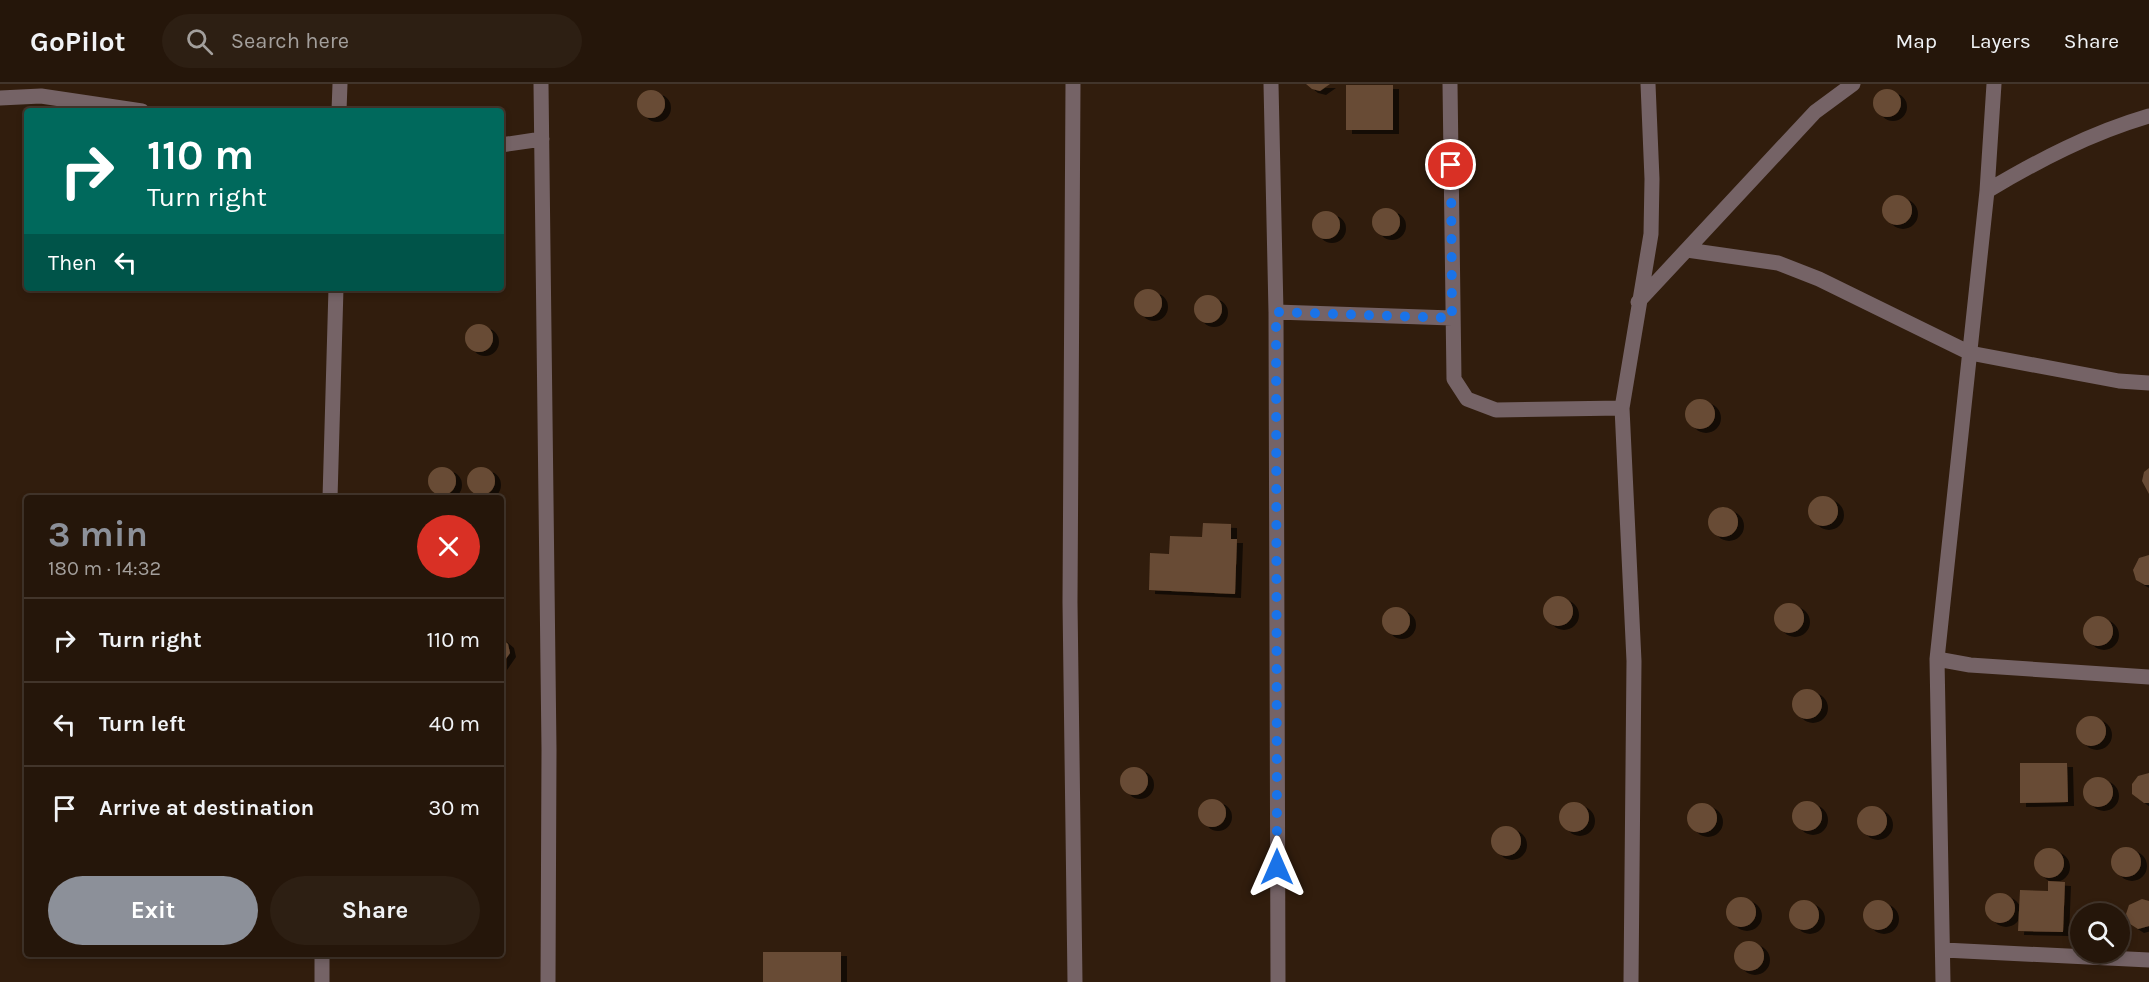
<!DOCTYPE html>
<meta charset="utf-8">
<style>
body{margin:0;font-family:Karla,sans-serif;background:#2d1f13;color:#f1f3f6;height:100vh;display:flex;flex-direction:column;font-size:22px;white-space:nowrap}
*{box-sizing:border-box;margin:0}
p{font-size:20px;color:#a39f9c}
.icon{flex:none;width:33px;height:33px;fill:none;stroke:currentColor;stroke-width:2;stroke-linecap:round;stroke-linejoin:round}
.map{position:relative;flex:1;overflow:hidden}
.drawer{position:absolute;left:24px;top:411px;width:480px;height:462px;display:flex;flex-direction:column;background:#25160a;border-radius:6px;box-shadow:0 3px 9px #0003,0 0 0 2px #42352b}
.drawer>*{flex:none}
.banner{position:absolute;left:24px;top:24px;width:480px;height:183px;border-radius:6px;box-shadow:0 3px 9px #0003,0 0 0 2px #42352b;background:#00695c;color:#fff;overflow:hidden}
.tools{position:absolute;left:2070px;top:819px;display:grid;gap:12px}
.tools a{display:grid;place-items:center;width:60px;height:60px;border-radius:50%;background:#25160a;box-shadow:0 3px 9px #0003,0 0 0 2px #42352b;font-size:30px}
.pin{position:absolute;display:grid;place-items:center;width:51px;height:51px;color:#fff;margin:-26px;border:3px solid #fff;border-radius:50%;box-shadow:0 2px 6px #0007}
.me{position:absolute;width:66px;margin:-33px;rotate:0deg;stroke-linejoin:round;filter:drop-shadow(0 0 4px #0008)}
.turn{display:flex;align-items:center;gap:21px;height:126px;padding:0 24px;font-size:27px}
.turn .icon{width:78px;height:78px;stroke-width:2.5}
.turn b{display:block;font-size:42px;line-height:51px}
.then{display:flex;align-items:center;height:57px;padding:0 24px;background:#0003;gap:12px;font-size:22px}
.round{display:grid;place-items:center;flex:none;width:63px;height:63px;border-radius:32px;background:#2d1f13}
.overview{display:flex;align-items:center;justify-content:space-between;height:102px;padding:0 24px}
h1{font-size:36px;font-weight:700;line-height:45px;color:#8c9099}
.action{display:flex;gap:12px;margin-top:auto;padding:12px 24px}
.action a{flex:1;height:69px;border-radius:36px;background:#8c9099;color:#fff;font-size:24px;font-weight:700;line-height:69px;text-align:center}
.action a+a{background:#2d1f13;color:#f1f3f6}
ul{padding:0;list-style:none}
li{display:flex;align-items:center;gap:18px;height:84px;padding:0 24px;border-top:2px solid #42352b}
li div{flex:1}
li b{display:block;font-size:22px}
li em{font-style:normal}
header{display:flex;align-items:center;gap:36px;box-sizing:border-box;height:84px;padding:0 30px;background:#25160a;border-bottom:2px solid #42352b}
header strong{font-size:28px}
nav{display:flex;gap:33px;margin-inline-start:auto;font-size:21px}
.search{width:420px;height:54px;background:#2d1f13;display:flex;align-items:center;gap:15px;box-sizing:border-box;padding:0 21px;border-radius:33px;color:#a39f9c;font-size:22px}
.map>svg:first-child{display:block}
</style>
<header>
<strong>GoPilot</strong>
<div class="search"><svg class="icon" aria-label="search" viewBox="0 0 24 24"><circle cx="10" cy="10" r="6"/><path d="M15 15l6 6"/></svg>Search here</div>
<nav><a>Map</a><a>Layers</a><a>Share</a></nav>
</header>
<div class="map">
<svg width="2149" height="898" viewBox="0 0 2149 898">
<defs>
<filter id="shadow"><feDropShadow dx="6" dy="4" stdDeviation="0" flood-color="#0009"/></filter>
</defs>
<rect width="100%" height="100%" fill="#311d0d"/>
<path fill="#684b34" filter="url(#shadow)" d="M1306 0H1330L1320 7 1312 5Z
M1346 1H1393V46H1346Z
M1873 19a14 14 0 1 1 28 0a14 14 0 1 1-28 0Z
M637 20a14 14 0 1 1 28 0a14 14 0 1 1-28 0Z
M1882 126a15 15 0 1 1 30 0a15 15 0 1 1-30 0Z
M1372 138a14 14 0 1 1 28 0a14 14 0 1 1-28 0Z
M1312 141a14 14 0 1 1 28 0a14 14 0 1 1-28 0Z
M1134 219a14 14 0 1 1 28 0a14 14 0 1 1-28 0Z
M1194 225a14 14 0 1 1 28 0a14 14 0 1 1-28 0Z
M465 254a14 14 0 1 1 28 0a14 14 0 1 1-28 0Z
M1685 330a15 15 0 1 1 30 0a15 15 0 1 1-30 0Z
M467 397a14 14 0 1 1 28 0a14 14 0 1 1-28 0Z
M428 397a14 14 0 1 1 28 0a14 14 0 1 1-28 0Z
M2149 384V410L2142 397 2144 388Z
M1808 427a15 15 0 1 1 30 0a15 15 0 1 1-30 0Z
M1708 438a15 15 0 1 1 30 0a15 15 0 1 1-30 0Z
M1203 439 1231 440V455H1237L1235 510 1149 506 1150 469 1169 470 1170 452 1202 453Z
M2149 471V501H2145L2136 496 2133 486 2139 474Z
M1543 527a15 15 0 1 1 30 0a15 15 0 1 1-30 0Z
M1774 534a15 15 0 1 1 30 0a15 15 0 1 1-30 0Z
M1382 537a14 14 0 1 1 28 0a14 14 0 1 1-28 0Z
M2083 547a15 15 0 1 1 30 0a15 15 0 1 1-30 0Z
M501 554 508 560 510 569 501 582Z
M1792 620a15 15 0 1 1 30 0a15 15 0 1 1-30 0Z
M2076 647a15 15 0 1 1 30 0a15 15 0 1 1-30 0Z
M2020 679H2067L2068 718 2020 719Z
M1120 697a14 14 0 1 1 28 0a14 14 0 1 1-28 0Z
M2149 689V719H2144L2132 710V700L2138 692Z
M2083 708a15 15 0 1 1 30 0a15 15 0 1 1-30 0Z
M1198 729a14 14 0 1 1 28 0a14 14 0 1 1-28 0Z
M1792 732a15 15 0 1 1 30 0a15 15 0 1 1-30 0Z
M1559 733a15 15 0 1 1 30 0a15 15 0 1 1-30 0Z
M1687 734a15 15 0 1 1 30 0a15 15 0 1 1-30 0Z
M1857 737a15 15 0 1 1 30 0a15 15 0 1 1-30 0Z
M1491 757a15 15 0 1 1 30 0a15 15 0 1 1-30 0Z
M2111 778a15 15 0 1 1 30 0a15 15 0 1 1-30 0Z
M2034 779a15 15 0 1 1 30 0a15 15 0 1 1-30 0Z
M2048 797 2065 798 2063 848 2018 847 2020 806 2048 807Z
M1985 824a15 15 0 1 1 30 0a15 15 0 1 1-30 0Z
M1726 828a15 15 0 1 1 30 0a15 15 0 1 1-30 0Z
M2142 815 2149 817V842L2138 845 2130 840 2126 830 2129 821Z
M1789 831a15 15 0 1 1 30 0a15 15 0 1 1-30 0Z
M1863 831a15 15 0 1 1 30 0a15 15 0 1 1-30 0Z
M1734 872a15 15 0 1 1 30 0a15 15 0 1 1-30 0Z
M763 868H841V898H763Z"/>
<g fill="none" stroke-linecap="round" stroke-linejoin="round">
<path stroke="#756366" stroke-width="15" d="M541 0 549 666 548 898
M1073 0 1070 518 1075 898
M1271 0 1276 228
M1450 0 1454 295 1467 315 1496 326 1622 324 1634 577 1631 898
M0 14 41 12 142 27
M339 27 340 0
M501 61 542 55
M1987 107C2039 76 2091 49 2149 32
M1687 166 1778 179 1819 195 1970 269 2119 297 2149 299
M1638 218 1815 28 1853 0
M1622 324 1651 150 1652 95 1648 0
M330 414 336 204
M1937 575 1970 581 2149 593
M1944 866 2149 876
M322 898V870
M1278 898 1276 228 1452 234
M1943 898 1937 575 1987 107 1994 0"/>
</g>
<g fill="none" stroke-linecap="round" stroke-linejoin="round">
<path stroke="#1a73e8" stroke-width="10" stroke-dasharray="0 18" d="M1277 783 1276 228 1452 234 1451 81"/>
</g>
</svg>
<div class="tools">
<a><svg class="icon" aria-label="search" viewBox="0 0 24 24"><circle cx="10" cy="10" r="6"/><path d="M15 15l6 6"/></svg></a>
</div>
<div class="pin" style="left:1451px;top:81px;background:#d93025"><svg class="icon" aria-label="arrive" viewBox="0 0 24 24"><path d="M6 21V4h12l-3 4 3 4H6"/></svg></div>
<svg class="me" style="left:1277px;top:783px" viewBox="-20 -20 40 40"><path d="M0-17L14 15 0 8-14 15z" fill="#1a73e8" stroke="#fff" stroke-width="4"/></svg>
<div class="banner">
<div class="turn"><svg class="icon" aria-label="right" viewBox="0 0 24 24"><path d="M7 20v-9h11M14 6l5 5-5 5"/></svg><div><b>110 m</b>Turn right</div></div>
<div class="then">Then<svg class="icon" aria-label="left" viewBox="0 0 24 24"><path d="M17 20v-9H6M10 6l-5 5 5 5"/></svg></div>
</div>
<section class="drawer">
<div class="overview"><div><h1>3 min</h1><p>180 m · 14:32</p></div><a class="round" style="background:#d93025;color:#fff"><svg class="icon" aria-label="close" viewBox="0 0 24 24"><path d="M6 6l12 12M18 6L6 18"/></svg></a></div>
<ul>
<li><svg class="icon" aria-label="right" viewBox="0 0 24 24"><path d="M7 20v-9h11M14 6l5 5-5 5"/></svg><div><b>Turn right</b></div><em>110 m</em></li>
<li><svg class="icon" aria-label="left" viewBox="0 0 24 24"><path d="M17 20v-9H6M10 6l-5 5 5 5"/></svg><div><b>Turn left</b></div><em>40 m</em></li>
<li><svg class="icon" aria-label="arrive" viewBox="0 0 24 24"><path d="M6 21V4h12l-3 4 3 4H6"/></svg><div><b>Arrive at destination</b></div><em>30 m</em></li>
</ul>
<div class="action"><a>Exit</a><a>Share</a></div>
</section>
</div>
